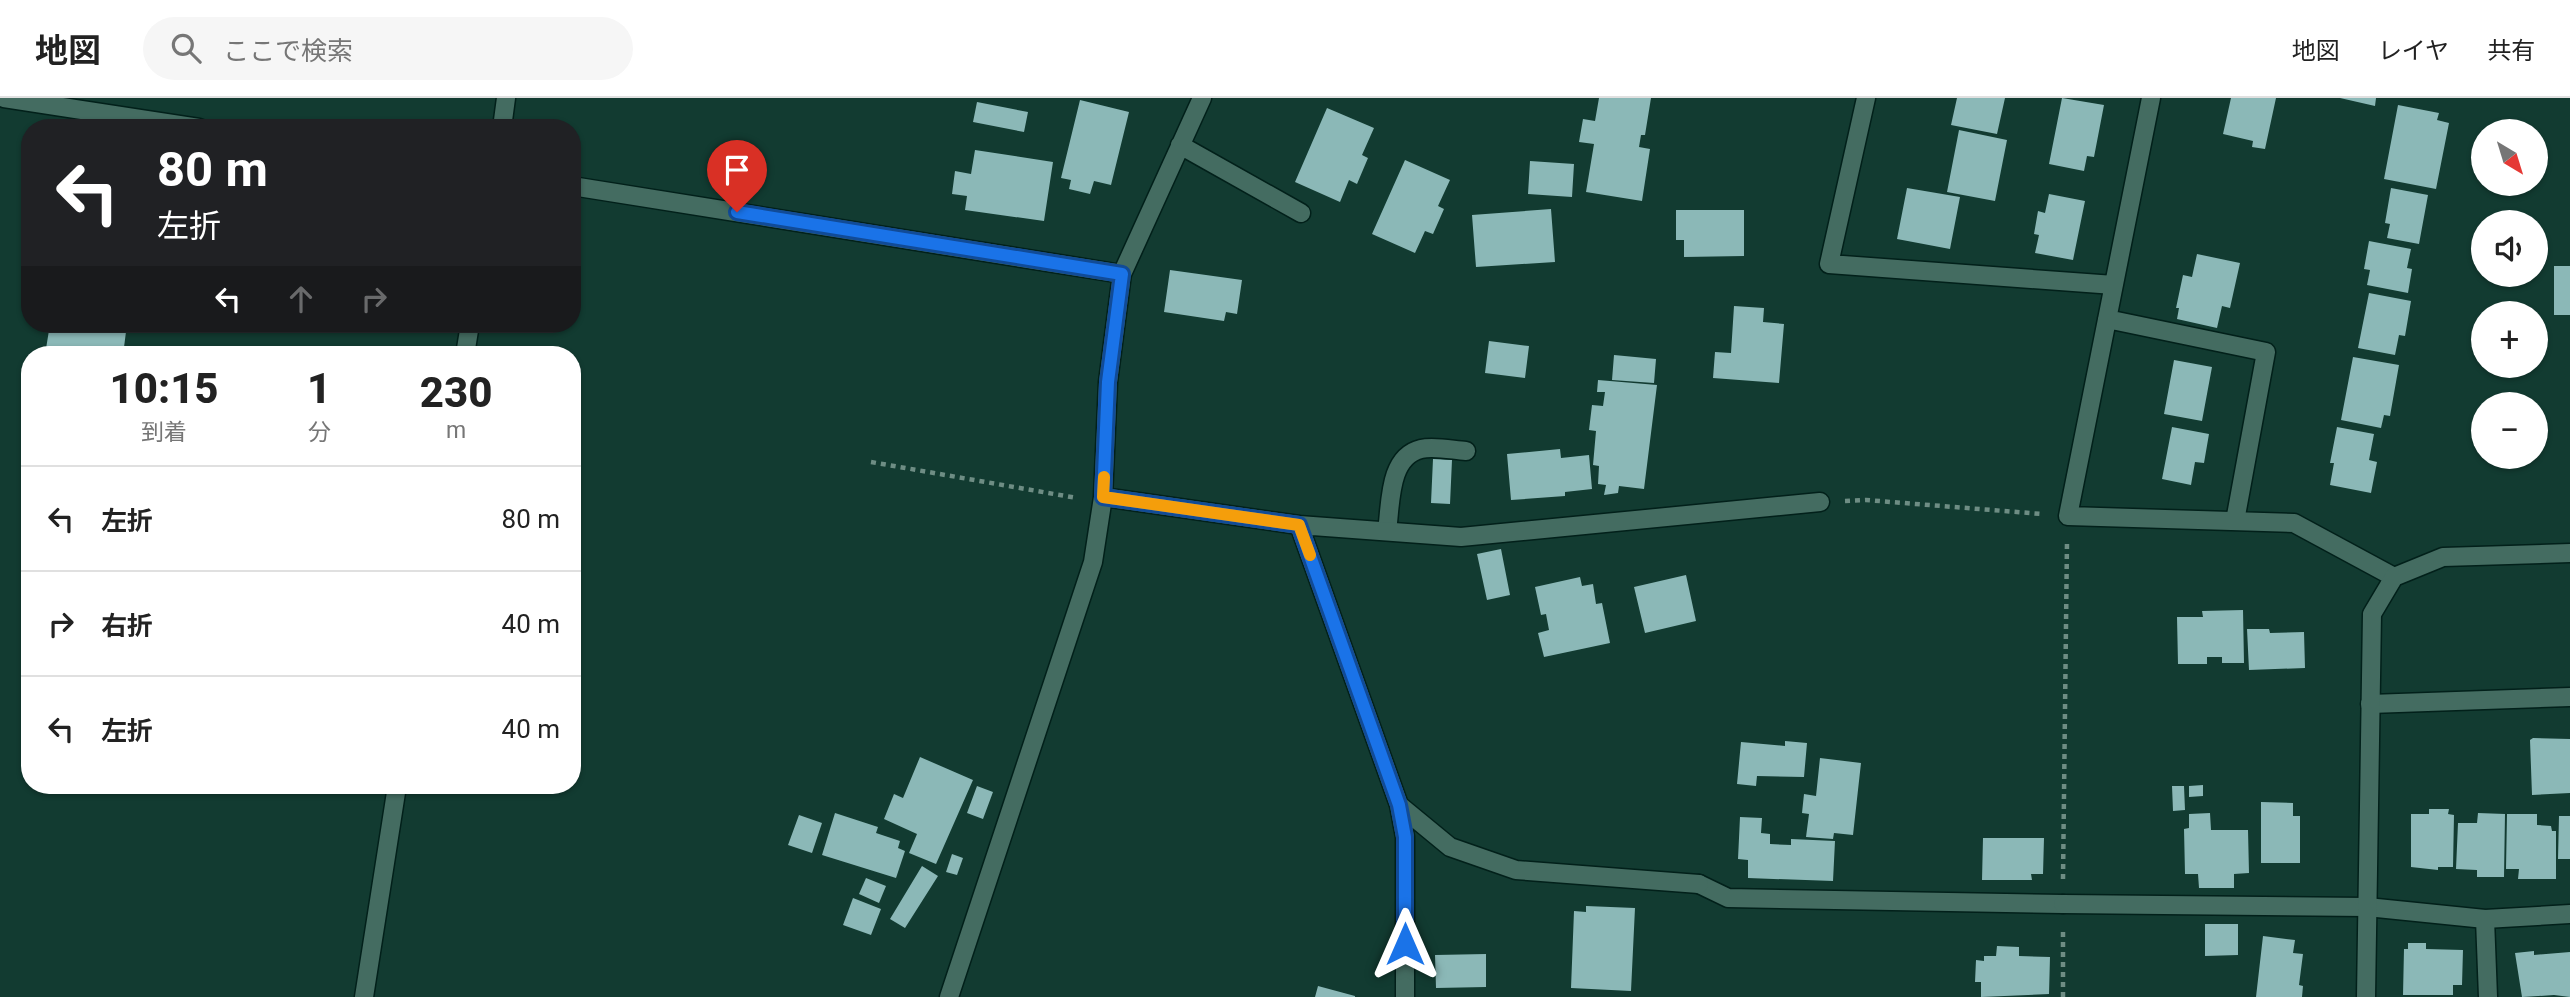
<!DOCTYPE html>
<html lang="ja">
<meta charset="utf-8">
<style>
body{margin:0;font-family:Roboto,"Noto Sans JP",sans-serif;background:#f6f6f6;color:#222;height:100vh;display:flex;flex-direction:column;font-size:26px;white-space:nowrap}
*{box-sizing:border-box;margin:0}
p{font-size:23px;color:#767676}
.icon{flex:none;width:38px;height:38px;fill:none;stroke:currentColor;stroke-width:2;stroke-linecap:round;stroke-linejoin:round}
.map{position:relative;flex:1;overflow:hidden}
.drawer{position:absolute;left:21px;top:248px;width:560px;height:448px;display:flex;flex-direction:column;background:#fff;border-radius:28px;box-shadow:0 2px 5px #0004}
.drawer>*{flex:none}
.guide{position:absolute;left:21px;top:21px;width:560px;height:214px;border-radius:28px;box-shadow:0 2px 5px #0004;background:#202124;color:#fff;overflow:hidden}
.needle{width:46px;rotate:142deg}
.buttons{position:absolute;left:2471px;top:21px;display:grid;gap:14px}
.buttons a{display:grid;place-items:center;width:77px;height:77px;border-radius:50%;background:#fff;box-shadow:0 2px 5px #0004;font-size:35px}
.pin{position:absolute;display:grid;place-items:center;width:60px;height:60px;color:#fff;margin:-72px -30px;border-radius:50% 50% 50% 0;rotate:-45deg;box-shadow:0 0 7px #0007}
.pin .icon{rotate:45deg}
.me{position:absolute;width:77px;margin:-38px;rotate:0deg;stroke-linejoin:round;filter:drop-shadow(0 0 5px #0008)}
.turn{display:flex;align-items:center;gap:24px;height:147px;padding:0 21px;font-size:32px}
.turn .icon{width:91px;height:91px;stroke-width:2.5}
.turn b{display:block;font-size:49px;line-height:60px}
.lanes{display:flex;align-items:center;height:66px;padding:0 21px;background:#0003;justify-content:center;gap:35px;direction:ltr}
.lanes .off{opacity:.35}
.eta{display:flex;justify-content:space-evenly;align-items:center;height:119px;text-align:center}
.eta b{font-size:42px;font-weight:800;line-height:49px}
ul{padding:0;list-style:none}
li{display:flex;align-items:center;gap:21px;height:105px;padding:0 21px;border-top:2px solid #e0e0e0}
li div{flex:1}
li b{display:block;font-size:26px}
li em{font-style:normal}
header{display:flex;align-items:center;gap:42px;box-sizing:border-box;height:98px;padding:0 35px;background:#fff;border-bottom:2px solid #e0e0e0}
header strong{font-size:33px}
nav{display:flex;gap:38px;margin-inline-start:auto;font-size:24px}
.search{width:490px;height:63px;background:#f6f6f6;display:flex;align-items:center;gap:18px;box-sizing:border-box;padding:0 24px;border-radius:38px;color:#767676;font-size:26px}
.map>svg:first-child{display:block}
</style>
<header>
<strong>地図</strong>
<div class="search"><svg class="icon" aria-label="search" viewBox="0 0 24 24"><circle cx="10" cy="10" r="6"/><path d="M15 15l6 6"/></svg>ここで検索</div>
<nav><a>地図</a><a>レイヤ</a><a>共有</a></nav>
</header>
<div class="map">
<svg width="2570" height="899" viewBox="0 0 2570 899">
<rect width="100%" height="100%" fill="#123b31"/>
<path fill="#8bb8b7" d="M1599 0H1651L1645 37H1641L1639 49 1650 51 1642 103 1586 94 1594 46 1579 44 1583 21 1595 23Z
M1957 0H2005L1997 36 1951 27Z
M2062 0 2104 7 2094 59 2087 58 2084 73 2049 66Z
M2231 0H2276L2265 51 2252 49 2253 43 2223 36Z
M2340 0H2376L2375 8Z
M1080 2 1129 14 1111 87 1094 83 1090 96 1069 91 1071 82 1061 80Z
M977 4 1028 14 1024 34 973 24Z
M2398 7 2439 15 2437 22 2449 25 2436 91 2384 81Z
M1327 10 1374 30 1362 57 1368 60 1357 86 1349 82 1340 104 1295 84Z
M1959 32 2007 42 1995 103 1947 94Z
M975 52 1053 64 1044 123 965 112 967 98 952 96 955 73 971 76Z
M1405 62 1450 82 1438 108 1444 111 1433 136 1425 133 1415 155 1372 136Z
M1530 63 1574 66 1572 99 1528 96Z
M1907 90 1960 99 1950 151 1897 141Z
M2391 90 2428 97 2419 146 2387 140 2390 126 2385 125Z
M2049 96 2085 103 2073 162 2035 155 2039 137 2034 136 2038 113 2045 115Z
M1551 111 1555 164 1476 169 1472 117Z
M1676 112H1744V158L1684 159V142H1676Z
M2369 143 2411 151 2407 170 2412 171 2408 195 2367 187 2370 172 2364 171Z
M2197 156 2240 165 2230 210 2222 208 2217 230 2177 221 2179 210H2176L2183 177 2192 179Z
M2554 168H2570V217H2554Z
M1170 172 1242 182 1237 216 1226 214 1224 223 1164 214Z
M2369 195 2411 203 2405 238 2399 237 2395 257 2358 250Z
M1734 208 1764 210 1763 224 1784 226 1779 285 1713 280 1715 254 1731 255Z
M50 226H127L123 257H45Z
M1489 243 1529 248 1525 280 1485 275Z
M1614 257 1656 261 1654 285 1612 282Z
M2353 259 2399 267 2390 318 2384 317 2381 330 2341 322Z
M2174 262 2212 269 2202 323 2164 316Z
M1598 282 1657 287 1644 391 1619 388 1618 395 1604 397 1606 387 1598 386 1599 368 1593 367 1596 333 1589 332 1592 307 1603 308 1605 294H1597Z
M2172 329 2209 336 2204 365 2195 364 2191 387 2162 381Z
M2337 329 2374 336 2369 362 2377 364 2371 395 2330 387 2334 365H2330Z
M1560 351 1561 360 1589 357 1592 391 1565 394V398L1511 402 1507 356Z
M1433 361 1452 362 1450 406 1431 405Z
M1501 451 1510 497 1487 502 1477 456Z
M1686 477 1696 523 1645 535 1634 489Z
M1580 479 1582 488 1593 486 1596 506 1602 505 1610 545 1544 559 1538 535 1549 532 1546 516 1541 517 1535 489Z
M2243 512 2244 565H2222V559H2207V566H2178L2177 519H2203L2202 513Z
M2247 531H2269L2270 535 2304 534 2305 570 2249 572Z
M2533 640 2570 641V695L2532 697 2530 642Z
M1785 643 1807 645 1804 679 1757 678 1756 688 1737 686 1741 644 1785 648Z
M920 659 973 682 936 766 909 755 917 736 884 721 894 696 903 700Z
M1820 660 1861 665 1853 737 1834 735 1833 741 1806 739 1809 716 1802 715 1804 696 1816 698Z
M2203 687V698L2189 699V688Z
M977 688 993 694 983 721 967 715Z
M2172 688H2184L2185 712 2173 713Z
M2261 704 2293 705V718H2300V765H2261Z
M2429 711H2449L2448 716 2454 717 2453 769H2438V772L2411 769V716H2429Z
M835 715 878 729 876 735 900 743 898 750 905 753 896 780 822 757Z
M2210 715 2211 732H2248L2249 775 2234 776V790H2199L2198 776H2185L2184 731 2189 730V716Z
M2478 715 2505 716 2504 779H2477V772L2456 771 2458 725H2477Z
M2507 716H2537V727L2551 728 2552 733H2556V781H2518L2519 771H2506Z
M799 717 822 725 812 755 788 747Z
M2559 718H2570V761H2558Z
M1740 719 1762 720 1761 735 1770 736V746L1791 747V741L1835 743 1833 783 1748 780V762L1738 761Z
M1983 740H2044L2043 776H2031L2032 782H1982Z
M952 756 963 760 957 777 946 774Z
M922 768 938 778 905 830 890 821Z
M866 780 886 788 879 805 859 796Z
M853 800 881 811 871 837 843 827Z
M1586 808 1635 810 1631 893 1571 890 1574 813 1586 814Z
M2205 826H2238V857L2205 858Z
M2263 838 2295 842 2293 855 2303 856 2299 887 2303 888 2302 899H2256Z
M2408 845H2426V851L2463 852 2462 887H2453V897H2403L2404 851H2408Z
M1997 848 2019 849V858L2050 859 2049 896 1981 899V884H1975L1976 862 1984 863V858H1996Z
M2534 853V857L2570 854V899L2554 897 2522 899 2515 855Z
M1486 856V889L1436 890 1435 857Z
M1318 888 1355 898V899H1315Z"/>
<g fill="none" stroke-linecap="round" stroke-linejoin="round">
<defs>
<path id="lane" d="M1387 433C1391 406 1388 359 1421 351 1434 348 1452 352 1466 353
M1699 786 1728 800 2063 806"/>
<path id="street" d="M4 0 199 30
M1866 0 1829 166 2114 187
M2151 0 2068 418 2294 425 2394 479
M502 30 506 0
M1180 47 1301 115
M572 88 1122 176
M2107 221 2266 254 2235 423
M465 257 470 226
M1103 399 1299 427 1399 707 1450 749 1516 772 1699 786
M1299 427 1461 439 1820 404
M2370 606 2570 599
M1399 707 1405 739V899
M2063 806 2367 809 2485 821
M364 899 397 688
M949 899 1093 464 1103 399 1108 284 1122 176 1202 0
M2488 899 2485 821 2570 816"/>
<path id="secondary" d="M2366 899 2372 516 2394 479 2443 459 2570 455"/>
</defs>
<use href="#lane" stroke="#02201a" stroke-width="21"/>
<use href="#street" stroke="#02201a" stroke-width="21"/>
<use href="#secondary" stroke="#02201a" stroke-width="21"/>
<path stroke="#6e8d84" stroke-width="4.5" stroke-dasharray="5 5" stroke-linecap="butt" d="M871 364 1077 400
M1845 403 1866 402 2042 416
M2063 781 2067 443
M2063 899V832"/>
<use href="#lane" stroke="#446c61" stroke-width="18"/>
<use href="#street" stroke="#446c61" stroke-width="18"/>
<use href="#secondary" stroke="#446c61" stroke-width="18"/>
</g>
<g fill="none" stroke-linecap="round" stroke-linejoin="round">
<defs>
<path id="route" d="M737 114 1122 176 1108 284 1103 399 1299 427 1399 707 1405 739V846"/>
</defs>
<use href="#route" stroke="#114b97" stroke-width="18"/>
<use href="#route" stroke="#1a73e8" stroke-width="12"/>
<path stroke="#f59e0b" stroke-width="12" d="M1104 379 1103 399 1299 427 1310 457"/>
</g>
</svg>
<div class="buttons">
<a><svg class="needle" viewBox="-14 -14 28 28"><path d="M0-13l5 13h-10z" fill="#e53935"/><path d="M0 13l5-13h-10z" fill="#767676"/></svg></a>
<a><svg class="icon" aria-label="sound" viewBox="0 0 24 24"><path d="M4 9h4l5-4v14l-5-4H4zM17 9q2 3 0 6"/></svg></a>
<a>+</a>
<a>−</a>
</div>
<div class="pin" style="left:737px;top:114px;background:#d93025"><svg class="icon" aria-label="arrive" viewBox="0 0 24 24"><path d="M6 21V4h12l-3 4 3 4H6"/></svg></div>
<svg class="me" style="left:1405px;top:846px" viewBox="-20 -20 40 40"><path d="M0-17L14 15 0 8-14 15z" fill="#1a73e8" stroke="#fff" stroke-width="4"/></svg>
<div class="guide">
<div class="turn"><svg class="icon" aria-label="left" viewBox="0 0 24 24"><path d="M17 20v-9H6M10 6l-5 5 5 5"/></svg><div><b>80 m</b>左折</div></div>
<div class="lanes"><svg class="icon" aria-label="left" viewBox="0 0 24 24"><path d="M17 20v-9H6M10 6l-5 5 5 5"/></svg><svg class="icon off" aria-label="ahead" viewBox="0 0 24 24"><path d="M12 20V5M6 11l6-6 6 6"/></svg><svg class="icon off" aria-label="right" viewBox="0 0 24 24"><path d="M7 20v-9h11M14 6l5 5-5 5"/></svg></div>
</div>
<section class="drawer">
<div class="eta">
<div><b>10:15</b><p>到着</p></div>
<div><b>1</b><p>分</p></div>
<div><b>230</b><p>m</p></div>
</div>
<ul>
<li><svg class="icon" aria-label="left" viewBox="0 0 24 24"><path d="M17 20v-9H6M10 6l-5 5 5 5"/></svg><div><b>左折</b></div><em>80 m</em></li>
<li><svg class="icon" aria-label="right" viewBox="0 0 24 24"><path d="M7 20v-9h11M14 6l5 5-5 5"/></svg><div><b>右折</b></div><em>40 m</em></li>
<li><svg class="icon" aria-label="left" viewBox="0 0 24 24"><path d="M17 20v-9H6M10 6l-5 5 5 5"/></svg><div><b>左折</b></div><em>40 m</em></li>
</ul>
</section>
</div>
